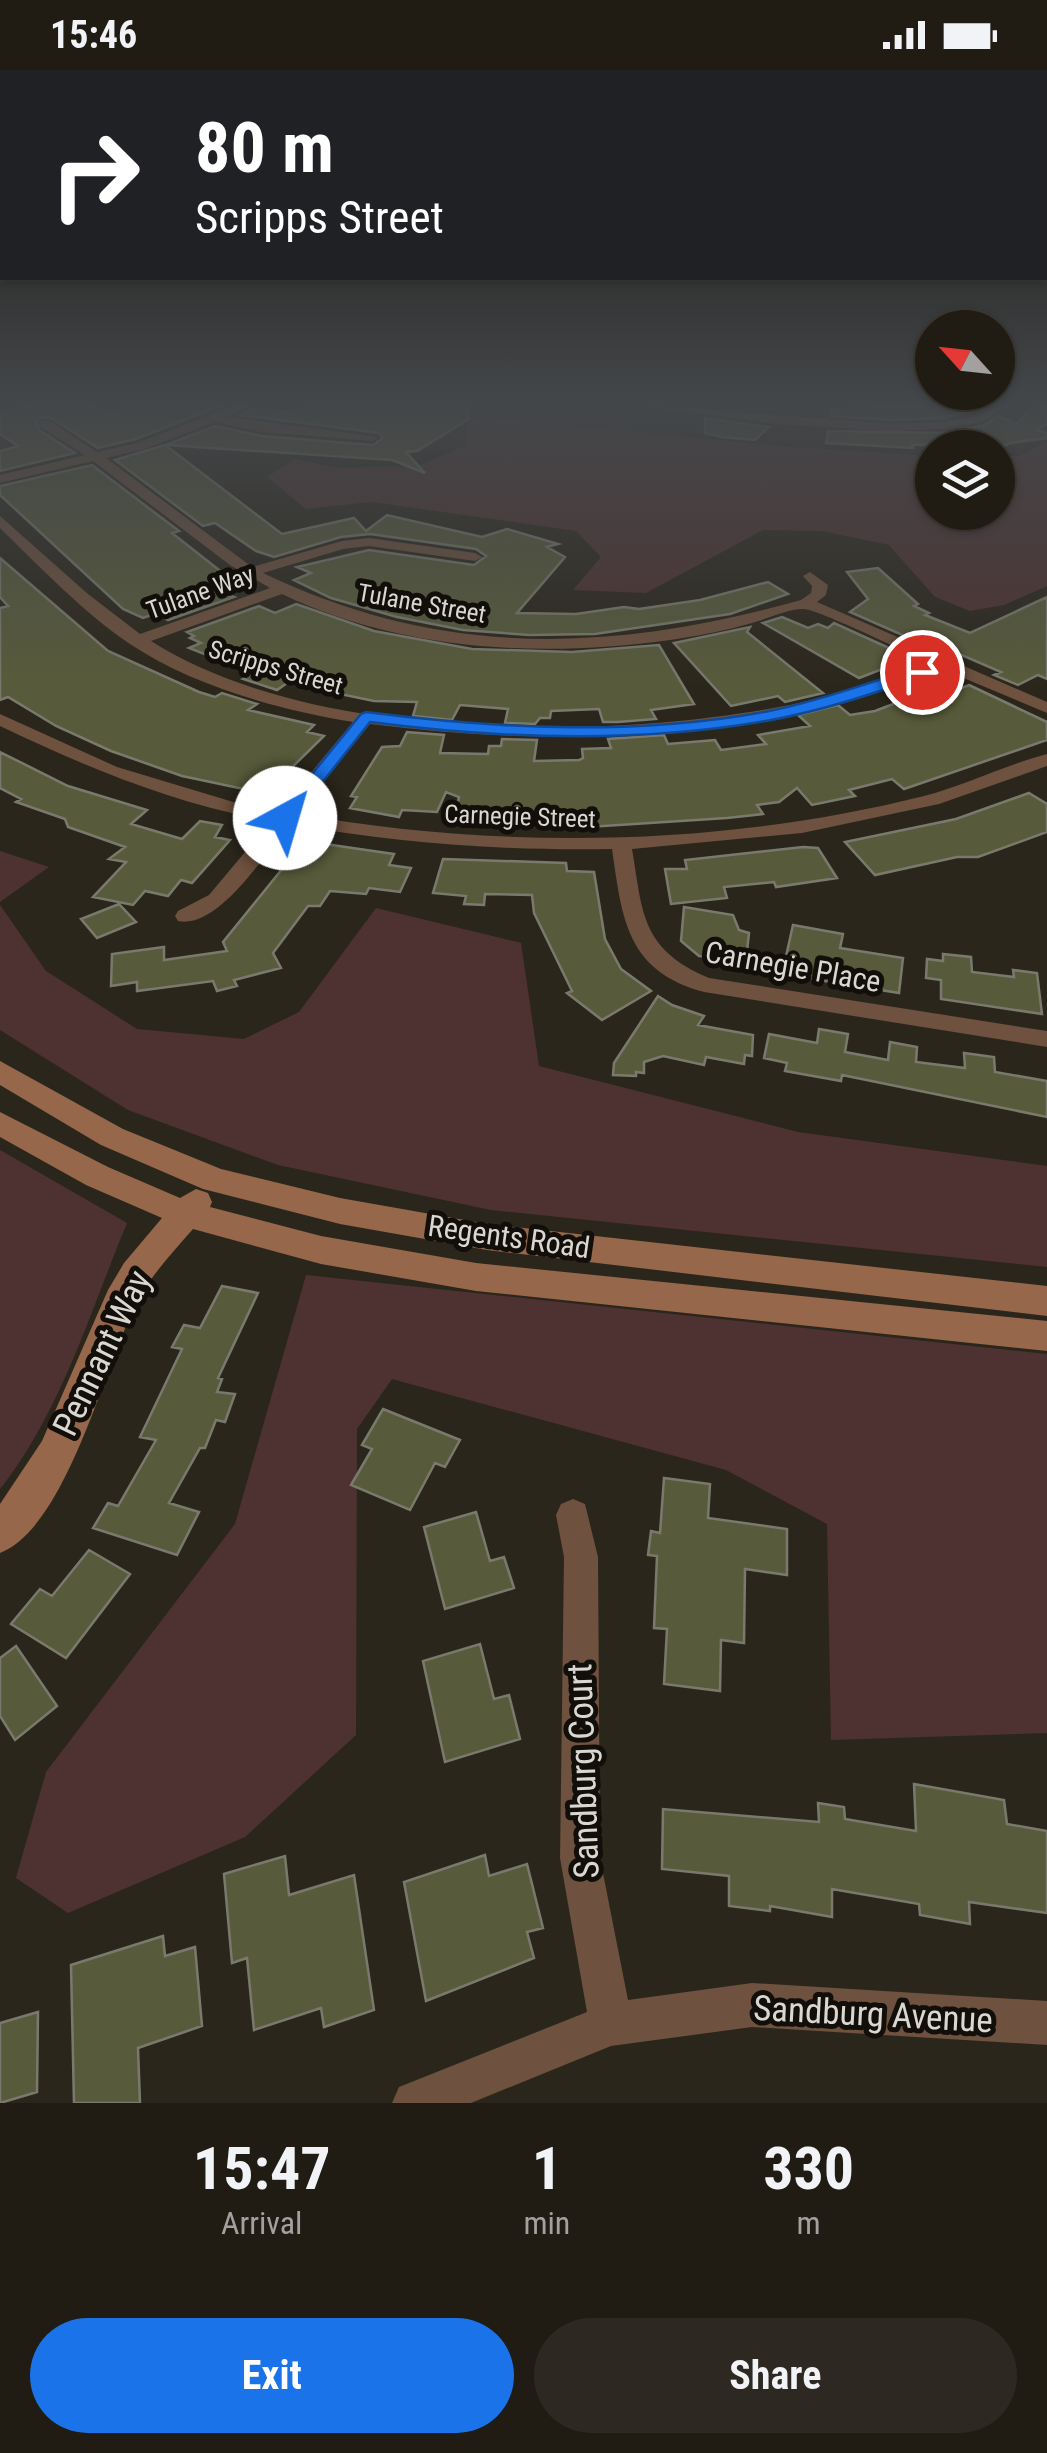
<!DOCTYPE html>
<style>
body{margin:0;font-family:"Roboto Condensed",sans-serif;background:#2d2922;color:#f1f3f6;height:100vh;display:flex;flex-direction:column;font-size:38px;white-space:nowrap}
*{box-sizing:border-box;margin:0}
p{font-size:32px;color:#a2a1a0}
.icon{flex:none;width:55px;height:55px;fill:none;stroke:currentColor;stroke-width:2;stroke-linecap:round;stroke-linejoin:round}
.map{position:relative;height:2033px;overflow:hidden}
.sheet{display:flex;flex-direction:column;background:#201c14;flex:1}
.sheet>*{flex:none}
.top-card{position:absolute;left:0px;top:0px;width:1048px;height:210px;box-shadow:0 2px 8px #0004,0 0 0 2px #3d3a34;background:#202124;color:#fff;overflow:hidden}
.needle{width:65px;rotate:297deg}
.controls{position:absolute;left:915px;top:240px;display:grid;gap:20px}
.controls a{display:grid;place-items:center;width:100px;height:100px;border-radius:50%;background:#201c14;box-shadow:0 2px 8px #0004,0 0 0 2px #3d3a34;font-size:50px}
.pin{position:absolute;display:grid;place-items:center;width:85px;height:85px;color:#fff;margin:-42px;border:5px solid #fff;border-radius:50%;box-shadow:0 2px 10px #0007}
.me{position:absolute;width:110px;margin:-55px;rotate:39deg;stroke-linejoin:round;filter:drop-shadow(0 0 8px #0008)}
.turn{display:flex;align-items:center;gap:35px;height:210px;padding:0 30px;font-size:45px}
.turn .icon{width:130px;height:130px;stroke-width:2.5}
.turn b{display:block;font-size:70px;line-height:85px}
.eta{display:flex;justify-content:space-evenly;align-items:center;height:170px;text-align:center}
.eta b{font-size:60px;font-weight:700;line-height:70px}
.action{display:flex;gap:20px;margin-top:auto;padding:20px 30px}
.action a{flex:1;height:115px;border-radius:60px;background:#1a73e8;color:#fff;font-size:40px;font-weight:700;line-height:115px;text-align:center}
.action a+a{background:#2d2922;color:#f1f3f6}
.status{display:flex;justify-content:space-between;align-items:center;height:70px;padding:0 50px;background:#201c14;direction:ltr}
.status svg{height:28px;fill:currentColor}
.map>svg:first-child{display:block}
</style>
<div class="status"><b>15:46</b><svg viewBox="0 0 49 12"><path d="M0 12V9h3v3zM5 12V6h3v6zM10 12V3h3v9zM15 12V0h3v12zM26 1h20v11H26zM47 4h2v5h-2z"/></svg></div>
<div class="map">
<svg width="1047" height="2033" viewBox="0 0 1047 2033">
<rect width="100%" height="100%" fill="#2b261b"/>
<path fill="#4e3231" d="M487 348 792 377 932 386V442H998V386H1020L1047 371V516L1004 535 970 541 935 527 889 475 822 461 763 460 646 523 573 520 601 487 576 461 372 432 306 439 267 407 295 389 340 398 418 396 465 376 467 353Z
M0 781 49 797 0 832Z
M0 835 46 901 137 959 244 969 299 942 376 838 521 873 539 996 798 1062 1047 1096V1197L491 1140 278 1095 128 1040 0 960Z
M0 1080 127 1153C90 1242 60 1344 0 1419Z
M306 1205 1047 1284V1663L831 1670 827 1454 726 1400 392 1309 357 1359 356 1665 245 1767 68 1843 16 1808 46 1702 235 1454Z"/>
<path fill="#585b3b" stroke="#797a6d" stroke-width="2.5" d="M34 335H85L114 343 123 335H224L136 369 98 378 51 348 41 347 37 351 39 360 75 383 0 401V381L18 376 0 364V343Z
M307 335H467L469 349 417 381 406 382 425 403 392 390 166 375 215 356 262 366 373 375 383 368 379 363 240 345 254 339 296 343Z
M972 335 982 339 943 348 893 350 830 346 831 339Z
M1034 335H1047V354L1036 360 1047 363V368L1010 373 998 380V375L980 373 912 375 913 378 826 373 828 361 943 363 983 356 998 346 1017 354Z
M705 348 769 357 755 370 722 367 705 363Z
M165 375 282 464 354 448 366 461 387 445 482 467 507 459 558 474 547 477 565 487 517 543 576 544 624 537 639 539 700 530 768 512 788 524 730 544 595 564 529 565 463 560 397 547 331 528 294 510 311 503 297 497 369 480 474 495 486 486 476 479 370 464 341 467 274 487 256 481 215 453 203 456 115 390Z
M92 395 179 461 172 463 237 514 218 521 234 527 168 550 157 543 143 548 123 539 0 425V416Z
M0 488 108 581 199 622 215 627 222 623 257 634 248 640 314 655 307 662 324 666 277 712 262 708 248 720 182 706 111 681 56 656 8 627 0 630V538L8 536 0 527Z
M878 498 918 534 914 536 929 543 925 545 970 563 1047 527V609L1038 605 1018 615 994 605 1001 602 941 576 934 579 850 542 868 529 847 502Z
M296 534 374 561 472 579 572 582 659 575 694 634 651 640 656 649 618 652H603L599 639 551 641 550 648H540L535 654 505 653 508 639 460 635 452 650 413 646 417 632 374 631 287 613 277 620 243 609 253 603 189 578 201 573 190 568 194 566 187 562 259 536 275 543Z
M782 547 808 558 818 554 828 558 834 553 911 588 859 608 763 553Z
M750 557 747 562 823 623 785 632 778 626 731 636 674 573Z
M969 615 1047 652V670L904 719 892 709 849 720 855 726 812 735 797 718 779 732 757 735 763 744 727 748 588 757 558 756 554 744H512L511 754 453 751 459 727 446 722 437 742 402 740 399 747 350 738 357 727 351 726 382 677 400 676 407 662 444 665 440 683 488 684 489 676H501L502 669 537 670 534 691 579 690 583 688 582 679 611 678 608 669 664 665 668 674 715 670 721 680 766 674 758 665 810 656 798 645 838 635 850 645 875 641 940 616 951 622Z
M0 682 68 716 147 740 131 754 182 769 200 751 222 755 215 767 230 770 192 813 181 810 168 826 145 821 133 835 93 827 126 792 109 789 125 777 68 757 65 749 16 732 21 729 0 718Z
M1029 723 1047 734V762L978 787H957L875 805 845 772 956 749Z
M325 774 394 784 389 795 411 798 400 822 369 818 366 824 330 821 320 836H308L273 883 281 898 234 910 237 916 217 921 213 911 137 921V912L111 916 112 884 164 877V890L227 881 223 872 295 783 310 786 320 783Z
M803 777 818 778 837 808 776 817 774 812 724 817 727 828 671 834 665 799H687L685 790Z
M443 789 566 793 567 801 594 802 605 869 621 899 651 921 602 950 567 923 572 921 534 843 532 825 485 824 484 835 464 834 466 826 433 823Z
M119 834 136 852 97 868 81 849Z
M684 837 733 845 739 860 749 863 746 890 699 886 681 871Z
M793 855 843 864 840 878 903 888 899 923 806 908 809 895 785 891Z
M943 884 971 887 972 902 1014 907 1013 900 1037 903 1042 944 941 929V910L926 908 927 889 943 891Z
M658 926 672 935 704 946 698 955 753 965 752 986 745 985 744 994 706 987 704 995 663 986 644 992V1003L636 1002V1006L613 1005 614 993Z
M819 959 848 964 845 982 888 990 890 972 917 977 916 992 965 998 964 983 994 987 995 1002 1047 1011V1047L842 1005 841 1011 785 1001 787 993 764 988 769 964 817 973Z
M222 1216 258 1223 218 1308 222 1309 217 1322 235 1324 225 1352 216 1350 205 1378H200L169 1433 199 1442 177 1485 93 1458 108 1433 118 1436 156 1370 140 1367 182 1279 172 1277 184 1255 200 1258Z
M383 1339 460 1370 445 1397 435 1393 410 1440 351 1415 372 1379 362 1375Z
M664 1408 710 1414 708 1448 787 1459V1505L745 1499 744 1573 721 1570 720 1621 664 1614 667 1559 654 1558 657 1486 648 1485 651 1461 660 1463Z
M476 1442 490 1491 504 1487 514 1518 445 1539 424 1457Z
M89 1480 130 1504 66 1588 11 1554 40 1519 52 1526Z
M480 1574 494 1629 509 1625 520 1669 445 1692 423 1591Z
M16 1576 57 1636 15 1670 0 1646V1588Z
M914 1714 1004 1730 1007 1754 1047 1761V1843L969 1832 970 1854 920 1845 919 1834 832 1819V1847L770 1836V1841L729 1836V1806L662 1799 663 1739 819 1752 818 1733 844 1737 845 1749 916 1761Z
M485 1785 489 1806 527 1794 543 1858 527 1862 534 1888 426 1931 404 1812Z
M285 1786 289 1825 354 1805 374 1940 324 1957 321 1938 254 1960 247 1888 232 1893 224 1804Z
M163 1866 165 1886 195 1877 202 1956 138 1978 140 2033H74L71 1895Z
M38 1942 37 2022 0 2033V1953Z"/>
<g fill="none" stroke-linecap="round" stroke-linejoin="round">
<path fill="#6e513e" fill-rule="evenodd" d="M236 335H253L226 347 379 367 373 371 262 362 215 352 145 379 106 388 252 497 342 471 369 468 475 483 482 487 475 491 369 476 343 479 263 503C442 589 613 583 801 530L811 523 812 516 803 506 810 502 828 515 826 525 817 532 1047 632V643L942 599C755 669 567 679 370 654L297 744C504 780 720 777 924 726 966 715 1005 695 1047 684V696L939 734 802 763 632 779C643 844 641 879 709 908L1047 961V977L704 922C626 901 622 848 612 779 502 781 397 773 289 754 267 782 218 860 178 851L175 846 178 841 209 825 271 751C174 734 88 698 0 656V644L117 697 240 734 279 741 353 652C279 640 193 616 130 574 84 543 41 498 0 458V446L88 524 140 564 270 518 230 495 93 391 0 413V405L85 385 41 357V351H49L97 382 137 373ZM282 524C401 581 541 588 670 570 697 566 725 561 752 553 767 549 787 539 803 539 816 538 909 584 928 592 876 612 823 630 768 639 588 670 309 671 151 571Z
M641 335 893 354 943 352 979 346 995 335H1009L982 352 943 359 893 361 777 354Z
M573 1429 585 1434 598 1487 600 1788 628 1930 752 1913 1047 1931V1975L752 1957 611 1976 471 2033H392L399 2017 587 1942 560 1788 564 1487 556 1445 561 1434Z"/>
<path fill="#96674a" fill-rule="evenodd" d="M0 991 123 1059 221 1099 340 1128 487 1154 1047 1216V1246L487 1180 340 1154 203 1119 101 1075 0 1015Z
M0 1042 108 1097 180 1128 196 1119 208 1123 212 1132 210 1137 321 1166 476 1193 1047 1251V1281L476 1221 321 1194 193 1159C173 1182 151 1205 137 1232 105 1294 67 1457 0 1483V1434L42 1371 108 1220 124 1193 162 1148 86 1115 0 1067Z"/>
</g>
<linearGradient id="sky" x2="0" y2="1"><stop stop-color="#18150f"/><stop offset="0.54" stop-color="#44474a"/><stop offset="1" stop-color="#44474a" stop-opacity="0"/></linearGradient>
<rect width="1047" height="620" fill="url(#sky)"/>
<path fill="#1a73e8" stroke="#114b97" stroke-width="2.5" d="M922 597 928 599V605C875 623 822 641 766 651 635 674 501 669 370 652L291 752H278L276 748 361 644 366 642C499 659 636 666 769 641 821 631 871 611 922 597Z"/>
<g text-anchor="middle" stroke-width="10" stroke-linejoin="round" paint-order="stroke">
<g font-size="25" fill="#dad6d0" stroke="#120f0b">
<text transform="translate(200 522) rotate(-20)" y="9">Tulane Way</text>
<text transform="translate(422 533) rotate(10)" y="9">Tulane Street</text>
<text transform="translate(276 597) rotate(16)" y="9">Scripps Street</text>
<text transform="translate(520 746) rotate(2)" y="9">Carnegie Street</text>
</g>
<g font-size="30" fill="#dad6d0" stroke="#120f0b">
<text transform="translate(793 897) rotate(10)" y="10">Carnegie Place</text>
<text transform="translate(509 1167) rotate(8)" y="10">Regents Road</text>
</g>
<g font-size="35" fill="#dad6d0" stroke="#120f0b">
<text transform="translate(102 1283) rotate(-64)" y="12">Pennant Way</text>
<text transform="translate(583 1701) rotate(-92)" y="12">Sandburg Court</text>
<text transform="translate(873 1944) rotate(3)" y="12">Sandburg Avenue</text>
</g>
</g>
</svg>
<div class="controls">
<a><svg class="needle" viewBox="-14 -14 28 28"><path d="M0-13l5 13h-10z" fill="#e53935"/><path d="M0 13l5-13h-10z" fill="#a2a1a0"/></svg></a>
<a><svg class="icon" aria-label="layers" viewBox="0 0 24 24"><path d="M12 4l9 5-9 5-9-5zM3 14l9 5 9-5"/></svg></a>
</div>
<div class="pin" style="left:922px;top:602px;background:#d93025"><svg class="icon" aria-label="arrive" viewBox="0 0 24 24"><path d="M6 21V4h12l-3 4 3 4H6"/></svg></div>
<svg class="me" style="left:285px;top:748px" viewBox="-20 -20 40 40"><circle r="19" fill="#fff"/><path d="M0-13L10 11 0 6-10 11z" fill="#1a73e8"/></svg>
<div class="top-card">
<div class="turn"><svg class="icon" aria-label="right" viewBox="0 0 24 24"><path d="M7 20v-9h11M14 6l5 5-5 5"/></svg><div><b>80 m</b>Scripps Street</div></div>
</div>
</div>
<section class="sheet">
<div class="eta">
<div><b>15:47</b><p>Arrival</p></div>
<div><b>1</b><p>min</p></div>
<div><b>330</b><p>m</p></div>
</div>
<div class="action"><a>Exit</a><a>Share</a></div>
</section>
